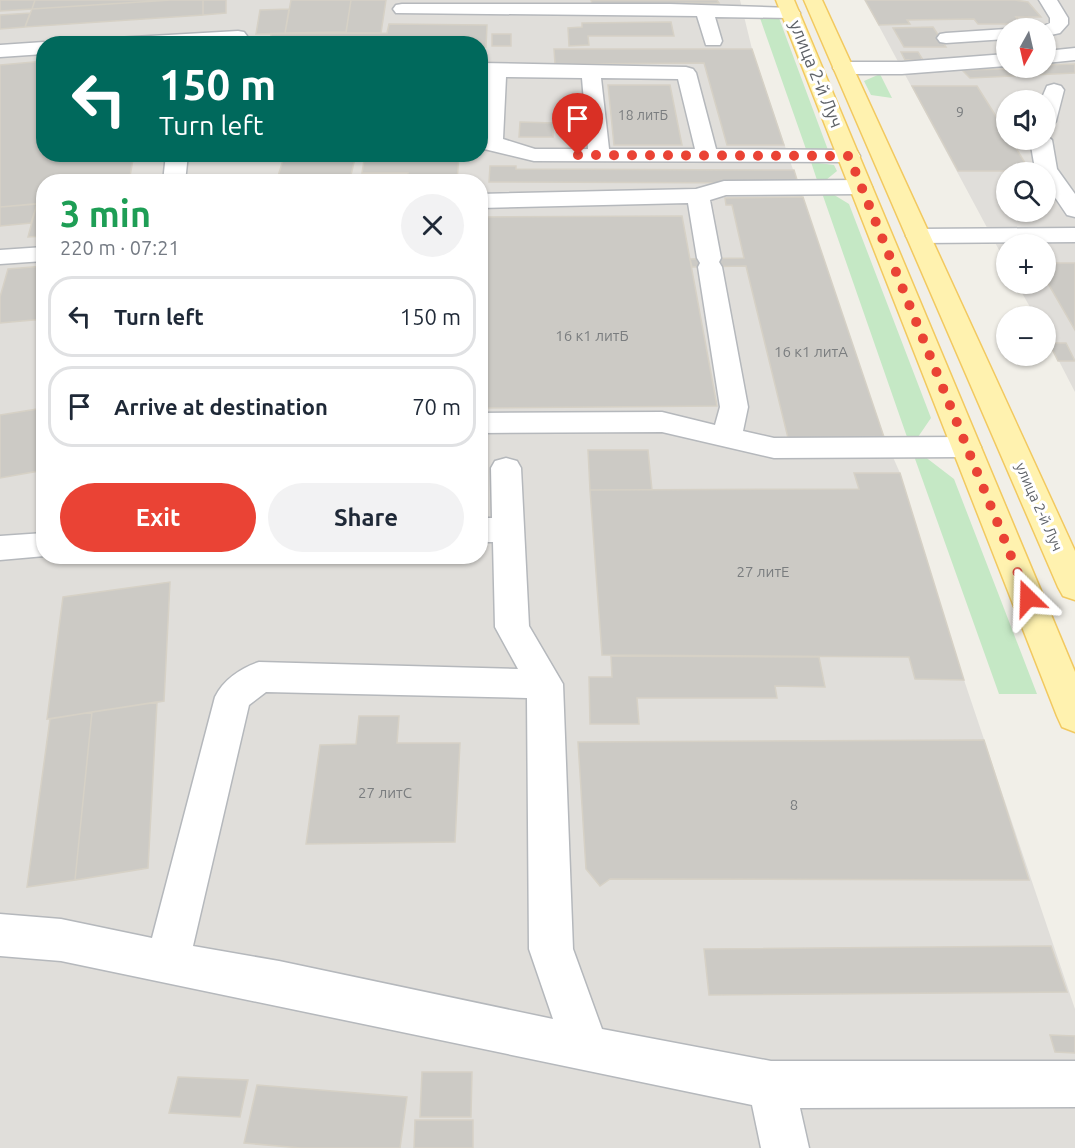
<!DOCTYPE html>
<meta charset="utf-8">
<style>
body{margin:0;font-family:Ubuntu,sans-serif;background:#f2f2f3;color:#1f2937;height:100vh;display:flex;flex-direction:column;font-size:22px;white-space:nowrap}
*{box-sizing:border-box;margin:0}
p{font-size:20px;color:#747a83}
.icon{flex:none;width:33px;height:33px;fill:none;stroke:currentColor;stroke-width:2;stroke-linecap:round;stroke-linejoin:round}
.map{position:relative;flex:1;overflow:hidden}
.side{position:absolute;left:36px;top:174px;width:452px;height:390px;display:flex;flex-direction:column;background:#fff;border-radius:24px;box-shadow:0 2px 4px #0004}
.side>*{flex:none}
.banner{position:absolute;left:36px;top:36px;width:452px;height:126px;border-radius:24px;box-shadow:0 2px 4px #0004;background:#00695c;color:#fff;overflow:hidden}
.needle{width:39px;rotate:188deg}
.fabs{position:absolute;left:996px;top:18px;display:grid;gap:12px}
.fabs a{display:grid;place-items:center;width:60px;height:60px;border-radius:50%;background:#fff;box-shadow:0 2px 4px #0004;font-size:30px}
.pin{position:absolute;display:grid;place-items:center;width:51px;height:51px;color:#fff;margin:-62px -26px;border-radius:50% 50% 50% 0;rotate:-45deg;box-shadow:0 0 6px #0007}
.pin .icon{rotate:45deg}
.me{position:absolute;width:66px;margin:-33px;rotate:338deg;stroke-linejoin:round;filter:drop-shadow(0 0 4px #0008)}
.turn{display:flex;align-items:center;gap:21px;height:126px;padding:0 24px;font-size:27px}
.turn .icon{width:78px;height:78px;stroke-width:2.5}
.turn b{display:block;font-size:42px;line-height:51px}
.round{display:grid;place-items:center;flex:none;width:63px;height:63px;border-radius:32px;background:#f2f2f3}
.summary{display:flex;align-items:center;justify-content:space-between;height:102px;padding:0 24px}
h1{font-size:36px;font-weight:700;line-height:45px;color:#1e9e55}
.action{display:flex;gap:12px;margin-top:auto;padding:12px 24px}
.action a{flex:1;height:69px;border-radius:36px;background:#ea4335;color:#fff;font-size:24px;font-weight:700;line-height:69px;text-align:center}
.action a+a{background:#f2f2f3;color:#1f2937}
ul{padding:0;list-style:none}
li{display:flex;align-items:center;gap:18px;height:81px;margin:0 12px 9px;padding:0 12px;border:3px solid #e0e1e3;border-radius:24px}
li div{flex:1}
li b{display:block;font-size:22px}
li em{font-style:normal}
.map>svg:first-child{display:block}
</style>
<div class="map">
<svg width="1075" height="1148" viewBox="0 0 1075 1148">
<rect width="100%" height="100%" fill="#f1efe8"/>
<path fill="#e0deda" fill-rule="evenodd" d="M0 0H740L752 49 884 437 900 473 964 680 1075 1009V1148H0ZM44 44H480V154H44ZM44 182H480V556H44Z
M865 0H1075V392L1046 336V316H1035L1017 284H1046V244H1006V263ZM1006 28H1046V68H1006ZM1006 100H1046V140H1006ZM1006 172H1046V212H1006Z"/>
<path fill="#c5e8c5" d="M760 18H779L828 150 807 152Z
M880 74 892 98 871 95 864 81Z
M811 162 834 165 837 171 826 180H817Z
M822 193H831L849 204 931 418 918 437H907Z
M914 456H924L954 479 1037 694H999Z"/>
<path fill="#cccac5" stroke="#d6d1c6" stroke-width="1.5" d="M0 0H35L32 9 0 11Z
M35 0H171L32 9Z
M171 0H203V15L25 27 32 9Z
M203 0H226V13L203 15Z
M291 0H351L346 32 285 33Z
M351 0H386L381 33H346Z
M591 0H717L719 3 592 4Z
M865 0H1015L1028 2 1041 17H1016L1022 24H978L974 19 907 20 910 24 879 25Z
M289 9 285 33 256 34 260 10Z
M30 13 25 27 0 29V15Z
M671 22 674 36H588L589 45 569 46 568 28 582 27V23Z
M389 24 487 25 486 47H480V44H270L271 34 387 33Z
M933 27 946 47H904L893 28Z
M492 34H511V46H492Z
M554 49H752L784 145H727L704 63 555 64Z
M901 52H918L923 60H905Z
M44 61V154H134L129 182H44V203L0 207V65Z
M1075 64V73L970 78 962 70 1046 68V65Z
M608 85H670L682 145H614Z
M912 86H977L1006 132V140H1011L1030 171H958Z
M520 122 553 123V137H519Z
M285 154H356L351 175 278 176Z
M365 154H459L457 182H407L408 173H362Z
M490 166H516V169L794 170 798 183 489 182Z
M803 197 884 437 788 438 746 266 692 267 690 259 744 258 732 205H726L725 198Z
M37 204 31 223 0 226V207Z
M44 206V236L28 237 36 207Z
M682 216 717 406 480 408V217Z
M1046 263H1075V330L1046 280Z
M44 266V319L0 323V297L8 269Z
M1049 343H1066L1075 361H1058Z
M44 408V470L0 478V415Z
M588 450H648L652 490H590Z
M854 473H900L964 680 915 679 909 657 602 655 590 490 859 489Z
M170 582 164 701 47 719 63 597Z
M611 656 819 657 825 687 775 686 777 698H637L639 724H590L589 677H612Z
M157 702 148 868 75 880 92 712Z
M92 712 75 880 27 887 50 719Z
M359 716H399L397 743H460L455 842 306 844 320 745 356 744Z
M984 740 1029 880 610 879 600 886 586 869 578 742Z
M1051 946 1067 992 709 995 704 949Z
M1050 1035 1075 1036V1053L1055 1052Z
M422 1072H472L471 1117H420Z
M178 1077 248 1080 240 1117 169 1113Z
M257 1085 407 1097 400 1148H301L244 1143Z
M415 1120H473V1148H414Z"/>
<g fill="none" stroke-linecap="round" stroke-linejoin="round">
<defs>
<path id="minor" d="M1039 0H1057L1068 18V24L1060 33 1046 36V28H1039L1050 23V18Z
M402 4H670L791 8 797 9 800 13 797 17 791 18 715 17 722 41 720 45H706L697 16 396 13 393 9 396 5Z
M1006 29V39L946 43 940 42 937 38 940 34 946 33Z
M238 31 244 32 247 36 244 40 203 44H107L109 40 116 38Z
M44 42 48 44H44V54L0 57V45Z
M1075 48V60L1046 63V51Z
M1006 54V66L902 74H843L836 72 833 68 836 64 843 62H902Z
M480 63 686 67 693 69 696 73 716 149 849 150 857 151 860 156 857 161 849 162 534 161 480 148 487 76 480 75ZM506 77 582 78 588 149H535L503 139ZM601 78 678 79 695 149H609Z
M1054 84 1061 86 1064 90 1056 121 1053 125 1046 127V100H1041L1047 86Z
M1046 135 1052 140 1057 169 1075 194V217L1067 215 1046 184V172H1037L1035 169 1030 140H1046Z
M166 154H188L185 182H163Z
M861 180 869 182 872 187 869 192 861 194 726 195 710 200 721 258 719 262 722 267 748 407 743 431 774 438 966 437 976 440 981 447 976 454 966 457 774 458 662 432 480 433V413L662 412 715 425 720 407 698 267 700 263 697 258 688 203 480 208V194L696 189 724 181Z
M1075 228V242L918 243 910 241 906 236 910 231 918 229Z
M44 247V261L0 264V250Z
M506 458 517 461 521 468 529 626 563 684 573 949 602 1029 771 1061H1075V1107L800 1108 809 1148H761L752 1105 61 961 0 956V914L61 919 152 938 215 697C223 680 241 668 259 662L518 669 495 627 493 542H480V518H492L491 468 495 461ZM266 692 527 698 529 949 553 1019 279 961 193 946 249 705Z
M44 533 45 556 0 560V536Z"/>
<path id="major" d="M776 0H794L1075 672V732L1062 727 1057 716Z
M804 0H822L1075 551V600L1063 596 1058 587Z"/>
</defs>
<use href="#minor" stroke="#b5b8bc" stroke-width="3"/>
<use href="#major" stroke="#f2c960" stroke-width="3"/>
<use href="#minor" fill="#fff" fill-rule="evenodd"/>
<use href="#major" fill="#fff2af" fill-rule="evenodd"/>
</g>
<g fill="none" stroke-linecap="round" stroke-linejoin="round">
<path stroke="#ea4335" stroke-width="10" stroke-dasharray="0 18" d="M578 155 849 156 1028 598"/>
</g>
<g text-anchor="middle" stroke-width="6" stroke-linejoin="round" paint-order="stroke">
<g font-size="14" fill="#7a7d7f">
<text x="960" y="117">9</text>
<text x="643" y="120">18 литБ</text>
</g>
<g font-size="15" fill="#7a7d7f">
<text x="592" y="341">16 к1 литБ</text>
<text x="811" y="357">16 к1 литА</text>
<text x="763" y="577">27 литЕ</text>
<text x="385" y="798">27 литС</text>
<text x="794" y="810">8</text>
</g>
<g font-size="15" fill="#5f6368" stroke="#fff">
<text transform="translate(1039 507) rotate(66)" y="5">улица 2-й Луч</text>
</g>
<g font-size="18" fill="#5f6368" stroke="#fff">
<text transform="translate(816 74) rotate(68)" y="6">улица 2-й Луч</text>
</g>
</g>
</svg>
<div class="fabs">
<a><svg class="needle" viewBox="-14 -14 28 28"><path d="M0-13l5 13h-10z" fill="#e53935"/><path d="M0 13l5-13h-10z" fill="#747a83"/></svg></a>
<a><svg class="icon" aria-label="sound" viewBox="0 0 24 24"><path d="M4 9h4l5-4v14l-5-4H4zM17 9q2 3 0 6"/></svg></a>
<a><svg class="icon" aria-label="search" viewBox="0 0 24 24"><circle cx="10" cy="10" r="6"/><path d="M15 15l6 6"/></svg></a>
<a>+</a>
<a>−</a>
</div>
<div class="pin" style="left:578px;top:155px;background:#d93025"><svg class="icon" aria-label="arrive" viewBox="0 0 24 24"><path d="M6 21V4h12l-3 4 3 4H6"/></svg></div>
<svg class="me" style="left:1028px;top:598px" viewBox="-20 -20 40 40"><path d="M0-17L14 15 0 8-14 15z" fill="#ea4335" stroke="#fff" stroke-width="4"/></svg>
<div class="banner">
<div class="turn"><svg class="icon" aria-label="left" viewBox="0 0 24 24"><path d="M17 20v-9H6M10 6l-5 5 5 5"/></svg><div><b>150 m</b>Turn left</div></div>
</div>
<section class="side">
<div class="summary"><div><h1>3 min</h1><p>220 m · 07:21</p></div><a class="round"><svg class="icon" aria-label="close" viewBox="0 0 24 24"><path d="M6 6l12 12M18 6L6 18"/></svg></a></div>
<ul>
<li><svg class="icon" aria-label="left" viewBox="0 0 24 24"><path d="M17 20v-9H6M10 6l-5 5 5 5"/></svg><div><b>Turn left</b></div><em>150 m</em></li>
<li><svg class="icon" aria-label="arrive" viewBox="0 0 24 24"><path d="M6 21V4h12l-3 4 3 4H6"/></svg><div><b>Arrive at destination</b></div><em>70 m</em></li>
</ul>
<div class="action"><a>Exit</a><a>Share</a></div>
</section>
</div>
